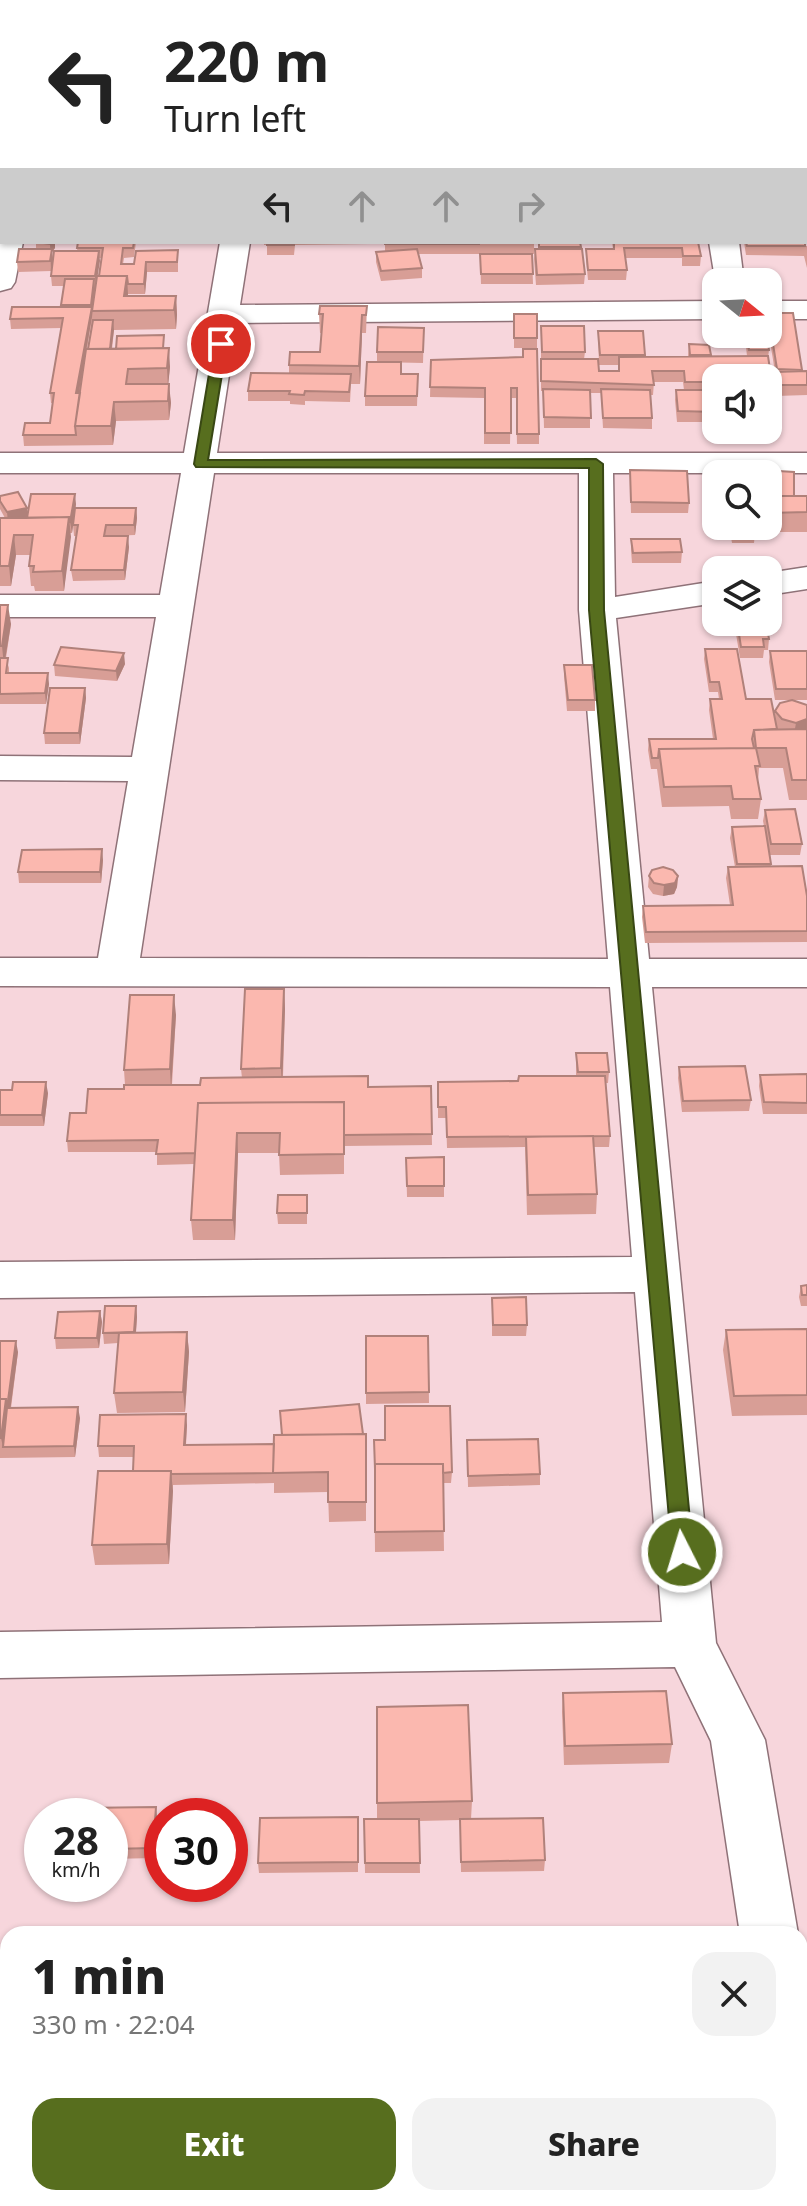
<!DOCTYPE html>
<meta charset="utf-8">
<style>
body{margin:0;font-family:"Noto Sans",sans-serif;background:#f2f2f2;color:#222;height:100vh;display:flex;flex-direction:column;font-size:30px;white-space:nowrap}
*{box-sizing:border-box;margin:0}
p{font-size:26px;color:#767676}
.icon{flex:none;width:44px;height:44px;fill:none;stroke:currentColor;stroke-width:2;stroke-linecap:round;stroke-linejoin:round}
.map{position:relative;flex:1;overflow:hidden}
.side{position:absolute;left:0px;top:1926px;width:808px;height:280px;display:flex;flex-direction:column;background:#fff;border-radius:24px 24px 0 0;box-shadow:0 2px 6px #0004}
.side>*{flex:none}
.banner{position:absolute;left:0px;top:0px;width:808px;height:244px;box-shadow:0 2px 6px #0004;background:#fff;color:#222;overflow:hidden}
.needle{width:52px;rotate:108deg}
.tools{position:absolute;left:702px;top:268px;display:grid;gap:16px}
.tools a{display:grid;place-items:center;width:80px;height:80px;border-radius:16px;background:#fff;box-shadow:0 2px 6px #0004;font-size:40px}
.speed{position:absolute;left:24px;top:1798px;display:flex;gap:16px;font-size:40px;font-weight:700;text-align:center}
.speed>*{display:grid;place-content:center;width:104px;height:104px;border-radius:50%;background:#fff;box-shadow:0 2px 6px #0004;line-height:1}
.speed small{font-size:20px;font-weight:400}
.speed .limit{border:12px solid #d22;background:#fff;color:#111}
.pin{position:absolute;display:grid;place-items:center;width:68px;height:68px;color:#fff;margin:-34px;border:4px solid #fff;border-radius:50%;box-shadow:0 2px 8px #0007}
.me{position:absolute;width:88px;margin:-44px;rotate:355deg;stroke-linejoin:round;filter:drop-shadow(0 0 6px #0008)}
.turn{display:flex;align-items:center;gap:28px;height:168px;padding:0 32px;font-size:36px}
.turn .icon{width:104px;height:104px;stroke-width:2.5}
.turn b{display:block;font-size:56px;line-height:68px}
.lanes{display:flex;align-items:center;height:76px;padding:0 32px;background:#0003;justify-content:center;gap:40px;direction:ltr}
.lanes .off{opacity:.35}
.round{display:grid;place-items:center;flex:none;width:84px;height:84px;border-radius:24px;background:#f2f2f2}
.summary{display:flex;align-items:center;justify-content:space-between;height:136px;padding:0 32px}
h1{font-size:48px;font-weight:800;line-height:60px}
.primary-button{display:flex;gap:16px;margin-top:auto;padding:16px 32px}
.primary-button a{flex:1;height:92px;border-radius:24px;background:#576e1e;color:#fff;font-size:32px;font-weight:800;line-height:92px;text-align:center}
.primary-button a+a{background:#f2f2f2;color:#222}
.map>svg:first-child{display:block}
</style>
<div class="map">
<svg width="807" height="2206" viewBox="0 0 807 2206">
<rect width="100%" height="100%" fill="#f7d6dc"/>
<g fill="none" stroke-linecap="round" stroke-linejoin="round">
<defs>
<path id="minor" d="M251 0H277V2H251Z
M806 52H807V68H806Z
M0 57H2V73H0Z
M806 170H807V188H806Z
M0 235 2 242H23L15 282 11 288 0 291Z
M220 242H250L240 305 716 301V319L237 323 217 453H807V473H613L615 597 716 581V603L616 618 649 959H807V987H652L716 1643 765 1740 798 1934H740L711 1741 675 1667 0 1678V1632L662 1622 635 1292 0 1298V1262L632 1257 610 987 0 986V958H98L128 781 0 780V756L132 757 156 617H0V595H160L181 473H0V453H184ZM214 473H579V610L608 959 140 958Z
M709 242H739L744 282H716V285Z
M768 301H807V319H768Z
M807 567V589L768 595V573Z
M800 2102 807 2105V2206L786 2198H800Z"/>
</defs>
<use href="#minor" stroke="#8f7278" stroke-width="3"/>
<use href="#minor" fill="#fff" fill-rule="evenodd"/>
</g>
<path fill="#d89e96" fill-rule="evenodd" d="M201 0H228V2H164Z
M32 242H55V248L52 252 53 259 51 271 18 272 17 262 36 249V243Z
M78 242H136L134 257 124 258 123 264H134L178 250V272H147L145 294H128V296H176L177 315 176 329 114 330 112 349 164 348 170 367 168 384 171 403 169 420 116 421 113 445 24 446 23 435 50 423 53 403H51L50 393 61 328 11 329 10 319 61 307 64 286H52L51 276 77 251ZM99 258H102L99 276H97ZM92 318 88 349H87Z
M264 242H371V244L295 245 294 255H267V245H264Z
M385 242H534V254H532L533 284H481L480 254H526H418L422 268V278L381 281 376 262V252L385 251Z
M538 242H580L585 274 584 284 536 285 534 259 535 249H538Z
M612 242H698L701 256 700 266H682V258H625L627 270 626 280H588L586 259V249H613Z
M744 242H805V246H807V268L804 256 746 255Z
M367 306 366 333H362L360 384H351L350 402 305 401V405L290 404V401H248V391L289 374V365L320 352 322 333H320L319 314Z
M768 313 802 370V371H807V395L776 396 773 382 775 372 768 329Z
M514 314 537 338V348H514Z
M541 326 585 352 584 359 599 371H618V365H599L598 331H643L644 357 688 356 689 344 709 345 710 356H747L746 347 747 337 769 350 768 358 772 383 771 393H768V378H716V422H677L675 400 676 390H684L683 382H654L653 395H650L652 418V429L603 428 601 393H590V428H544L543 391H541Z
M424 328 423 363 377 362V352Z
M523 357 539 434V444H517L516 398H511L510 444H484V398L430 397 431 360Z
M401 374H418L417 406H365V396Z
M630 470 689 503 688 513H631Z
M768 474 794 496H807V532H755L754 543H732L730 532H724L723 526H768Z
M0 496 27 508 28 514 76 504 72 533H70L64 591H35L34 586H31L29 566 30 555H16L11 586H0V518H5L0 509Z
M136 508 137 518 135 535 107 536 129 547 125 580 73 581 71 570 76 536H74L73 525Z
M631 539 682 552 681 563H632L631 550Z
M0 605 11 624 6 658 9 668V673L49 684 46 704H0Z
M734 622H766L769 639 768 650H764L763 658H740Z
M705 649 746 699 774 717 775 711 807 705V800H789L783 768H759L758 782 761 799 758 819H731L729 806 662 807 657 769H651L648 750 649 739H713L709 710 710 699H719L718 692H709L704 659Z
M770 651H807V700H775L769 662Z
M125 664 117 681 55 676 54 665Z
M564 665 595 700V711H567L564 676Z
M85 688 86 698 80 744H45L44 733Z
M765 810 802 844 800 855H770L771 866 807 896V942L645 943 642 917 643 906 730 905 726 878 728 867H735L730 838 732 827 764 826 763 821Z
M103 860 101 883H19L18 872Z
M649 876H678L677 887 674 894 663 896 653 894 648 887Z
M284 989 285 1009 283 1077 368 1076V1087L431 1086 432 1145 344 1146V1174L280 1175 279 1153H238L235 1240H193L191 1220 194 1164 157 1165V1152H68L67 1141 86 1113 124 1089 125 1085 124 1070 176 1015 172 1085H200L242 1078 241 1069Z
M576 1053 609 1072 608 1083H605L610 1136 609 1147H593L597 1194 596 1214 527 1215 525 1147 447 1148 446 1118H438V1082L518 1081 576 1076Z
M679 1067 751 1100 749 1111 682 1112 678 1078Z
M807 1074V1114H763L759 1086 760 1075Z
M0 1090 48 1093 44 1126H0Z
M444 1157V1197H407L406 1158Z
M307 1195V1224H278L277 1213Z
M807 1285V1306H801L799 1297 801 1286Z
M492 1298 527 1325 526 1336H492Z
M136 1306 137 1317 136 1333 187 1332 189 1352 185 1412 117 1413 114 1393 118 1343 104 1344 103 1333Z
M100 1311 102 1322 99 1348 56 1349 55 1338Z
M807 1329V1415L732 1416 723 1350 726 1330Z
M366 1336H428L429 1403 366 1404Z
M0 1341 18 1352 11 1408 80 1418 75 1457 0 1458Z
M187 1425 186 1445 274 1444 366 1434V1521L329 1522 328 1492 274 1493V1483L173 1485 169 1564 95 1565 92 1545 133 1471V1457H99L98 1446Z
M374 1440 452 1472 451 1483H443L444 1551 375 1552Z
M467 1440 540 1474V1485L468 1487Z
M563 1693 672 1744 669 1763 564 1765 562 1712Z
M377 1707 472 1801 471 1819 545 1860 544 1871 461 1872 460 1820 419 1821 420 1873H365L364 1819H377Z
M110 1816 157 1817 155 1858 110 1859Z
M358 1817V1872L259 1873 258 1863Z"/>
<path fill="#b0817a" d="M51 242H55V248L52 252 53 259 51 271 50 244Z
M99 251 100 261 96 286 95 276Z
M146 262 147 272 145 294 144 284Z
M127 276 128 294 126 311 124 296Z
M94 279 95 289 92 317 77 403 76 393 91 309Z
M176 296 177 315 176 329 174 310Z
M362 315V333L360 384 359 366Z
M113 320 114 330 109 367 108 357Z
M169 348 170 367 168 387 167 368Z
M169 384 171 403 169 420 168 401Z
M114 402 116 421 113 445 111 426Z
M75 494 76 504 72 533 70 522Z
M27 508 28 518 8 523 7 512Z
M136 508 137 518 135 535 134 525Z
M69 517 71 537 64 591 62 571Z
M14 535 16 555 11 586 9 566Z
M128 536 129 547 125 580 124 570Z
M8 605 11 624 4 666 2 646Z
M124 653 125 664 117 681 116 671Z
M48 673 49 684 46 704 45 693Z
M85 688 86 698 80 744 79 733Z
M807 719V730L794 734 796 723Z
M102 849 103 860 101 883 100 872Z
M678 876 677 887 674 894 663 896 664 885Z
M284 989 285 1009 282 1088 281 1068Z
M174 995 176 1015 171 1089 170 1069Z
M46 1082 48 1093 44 1126 42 1115Z
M237 1133 238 1153 235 1240 233 1220Z
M136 1306 137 1317 135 1343 134 1332Z
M100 1311 102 1322 99 1348 97 1338Z
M187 1332 189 1352 185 1412 183 1392Z
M16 1341 18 1352 9 1419 7 1408Z
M6 1399 9 1419 3 1447 1 1438Z
M78 1407 80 1418 75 1457 74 1446Z
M186 1414 187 1425 185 1456 184 1445Z
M171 1471 173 1491 169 1564 167 1544Z
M156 1807 157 1817 155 1858 153 1848Z"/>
<path fill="#fbb8af" stroke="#b0817a" stroke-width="2" d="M2 0H64L63 2H2V5L0 4Z
M69 0H139L149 1V2H67Z
M165 0H207V2H164Z
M335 0H360V2H335Z
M380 0H428L429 2H380Z
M523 0H546V2H522Z
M741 1H761V2H742Z
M806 77H807V120H806Z
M36 242H51L50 244Z
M78 242H134L133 248H123L121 264H134L136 251 178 250 177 262H146L144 284H128L127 276H99L103 248H77Z
M267 242H294V245H267Z
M385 242H479V244H385Z
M539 242H580L581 247H539Z
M614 242H698L701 256H683L682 248H624L627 270H588L586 249H614Z
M746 242H805V246H747Z
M19 249H52L50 261 17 262Z
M417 249 422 268 381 271 376 252Z
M535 249H582L585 274 537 275Z
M54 251H99L95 276H51Z
M480 254H532L533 274H481Z
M97 276H127L124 296H176L174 310 92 311Z
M65 279H94L91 305H61Z
M320 306H367L366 315H362L359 366 289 365 290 352H320L323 314H319Z
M12 307H92L76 393H80L75 426 76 435H23L25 423H50L54 393H50L63 318 10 319Z
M768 313H793L802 370 777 369Z
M514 314H537V338H514Z
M93 320H113L110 349H88Z
M541 326H584L585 352H542Z
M378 327 424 328 423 352H377Z
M598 331H643L645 355H600Z
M164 335 163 348 116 349 117 336Z
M747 337H767L769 350H749Z
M689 344 709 345 711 355H690Z
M169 348 167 368 128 369 126 384H169L168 401 114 402 111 426H75L86 349Z
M523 349H537L539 434H517V388H511V433H485V388L430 387 431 360 523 357Z
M768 356 772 383H768V378H716V382H685L684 371H652L654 385 541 381V359H598L599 371H619V357Z
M367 362H401V374H418L417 396H365Z
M807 371V385H777L775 372Z
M251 373 351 374 349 392 305 391 304 395 289 394 290 391H248Z
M714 385H716V412L678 411 676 390H714Z
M543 389 590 390 591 418 544 417Z
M601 389 650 390 652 418H603Z
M718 468H740L741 474H719Z
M746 469 794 472V496H768V474H746Z
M630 470 687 471 689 503 631 502Z
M18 492 27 508 7 512 0 501V496Z
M31 494H75L70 522H69V517L27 518Z
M768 496H807V512L768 513Z
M75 508H136L134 525H106L104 536H128L124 570H71L78 525H73Z
M69 517 62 571 33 572 34 566H29L33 535H14L9 566H0V518Z
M631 539H680L682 552 633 553Z
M0 605H8L2 646H0Z
M737 622H766L769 639H763L764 647H741Z
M61 647 124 653 116 671 54 665Z
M705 649H737L746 699H771L777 729 754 730 752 739 754 748 659 749 658 758H652L649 739H716L710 699H722L719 682H710Z
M770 651H807V689H776Z
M0 658H8L6 673H48L45 693 0 694Z
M564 665H592L595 700H568Z
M50 688H85L79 733H44Z
M792 700 807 705V719L796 723 782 719 775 711 780 703Z
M807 729V780H792L786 748H756L754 730Z
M756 748 760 766H755L761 799H733L731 786 664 787 659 749Z
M795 809 802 844H771L765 810Z
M765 826 771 864H737L732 827Z
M102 849 100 872H18L22 850Z
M802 866 807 896V931L646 932 643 906 733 905 728 867Z
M663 867 673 870 678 876 675 883 664 885 654 883 649 876 652 870Z
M245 989H284L281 1068 241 1069Z
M130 995H174L170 1069 124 1070Z
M576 1053H607L609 1072H578Z
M745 1066 751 1100 683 1101 679 1067Z
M807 1074V1103L764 1102 760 1075Z
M368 1076V1087L431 1086 432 1134 344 1135V1102L198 1103 195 1153 156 1154 158 1140 67 1141 70 1113H86L88 1089H124V1085H200L201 1078Z
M519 1076H605L610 1136 447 1137 446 1107H438V1082L518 1081Z
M13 1082H46L42 1115H0V1090H12Z
M344 1102V1154L279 1155 280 1133H237L233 1220H191L198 1103Z
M593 1136 597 1194 528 1195 526 1137Z
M444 1157V1186H407L406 1158Z
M278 1195H307V1213H277Z
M807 1285V1295H802L801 1286Z
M526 1297 527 1325H493L492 1298Z
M105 1306H136L134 1332 103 1333Z
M100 1311 97 1338H55L58 1312Z
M807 1329V1395L734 1396 726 1330Z
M187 1332 183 1392 114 1393 119 1333Z
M366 1336H428L429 1392 366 1393Z
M0 1341H16L7 1408 6 1399H0Z
M0 1399H6L1 1438H0Z
M359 1404 363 1434 282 1435 280 1411Z
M385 1406H450L452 1472 443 1473V1464H375V1469L374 1440H385Z
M78 1407 74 1446 3 1447 7 1408Z
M186 1414 184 1445 274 1444 273 1473 171 1474V1471H133L134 1446H98L100 1415Z
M366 1434V1502H328V1472L273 1473 274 1435Z
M538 1439 540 1474 468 1476 467 1440Z
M375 1464H443L444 1531 375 1532Z
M98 1471H171L167 1544 92 1545Z
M666 1691 672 1744 565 1746 563 1693Z
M468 1705 472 1801 377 1803V1707Z
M156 1807 153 1848 110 1849V1816H79L80 1808Z
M358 1817V1862L258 1863 260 1818Z
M543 1818 545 1860 461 1862 460 1819Z
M364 1819H419L420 1863H365Z"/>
<path fill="#576e1e" stroke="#394814" stroke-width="2" d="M221 340 227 344 208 460 596 459 603 464 604 610 693 1552 690 1558 682 1560 675 1558 672 1552 589 610V468L196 467 194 464 214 344Z"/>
</svg>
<div class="tools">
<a><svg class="needle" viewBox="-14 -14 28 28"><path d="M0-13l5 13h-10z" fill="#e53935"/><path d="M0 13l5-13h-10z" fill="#767676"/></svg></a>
<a><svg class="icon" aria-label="sound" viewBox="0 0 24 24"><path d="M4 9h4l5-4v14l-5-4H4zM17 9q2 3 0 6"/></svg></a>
<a><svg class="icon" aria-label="search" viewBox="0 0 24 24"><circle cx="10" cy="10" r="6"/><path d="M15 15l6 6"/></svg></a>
<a><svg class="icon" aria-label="layers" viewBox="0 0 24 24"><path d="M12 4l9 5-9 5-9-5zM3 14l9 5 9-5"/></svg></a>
</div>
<div class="speed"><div>28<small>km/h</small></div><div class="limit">30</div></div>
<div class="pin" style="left:221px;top:344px;background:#d93025"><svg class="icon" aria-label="arrive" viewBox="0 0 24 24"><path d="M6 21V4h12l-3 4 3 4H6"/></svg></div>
<svg class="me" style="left:682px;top:1552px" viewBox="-20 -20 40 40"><circle r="17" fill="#576e1e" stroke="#fff" stroke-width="3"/><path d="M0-11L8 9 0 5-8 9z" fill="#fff"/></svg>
<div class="banner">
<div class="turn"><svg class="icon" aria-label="left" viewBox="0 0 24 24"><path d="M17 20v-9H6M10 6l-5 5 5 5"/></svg><div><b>220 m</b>Turn left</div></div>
<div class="lanes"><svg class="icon" aria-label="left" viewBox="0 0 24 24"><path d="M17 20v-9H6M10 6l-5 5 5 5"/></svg><svg class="icon off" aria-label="ahead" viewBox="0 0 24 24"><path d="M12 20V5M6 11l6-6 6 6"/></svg><svg class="icon off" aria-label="ahead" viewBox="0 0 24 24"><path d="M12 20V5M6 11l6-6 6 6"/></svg><svg class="icon off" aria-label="right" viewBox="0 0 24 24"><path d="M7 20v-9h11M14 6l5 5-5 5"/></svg></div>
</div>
<section class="side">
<div class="summary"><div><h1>1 min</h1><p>330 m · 22:04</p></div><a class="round"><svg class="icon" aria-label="close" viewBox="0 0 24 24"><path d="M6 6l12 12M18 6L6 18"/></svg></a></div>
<div class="primary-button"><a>Exit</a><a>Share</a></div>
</section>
</div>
